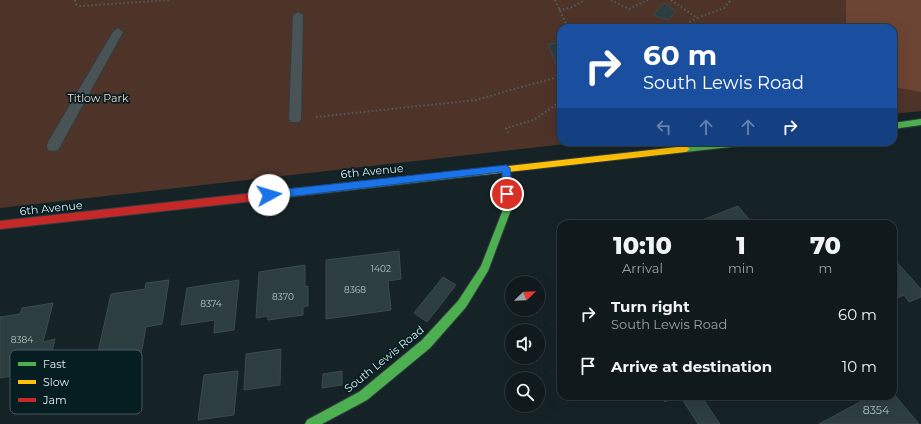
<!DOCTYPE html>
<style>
body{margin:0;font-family:Montserrat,sans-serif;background:#192325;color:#f1f3f6;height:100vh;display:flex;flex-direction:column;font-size:15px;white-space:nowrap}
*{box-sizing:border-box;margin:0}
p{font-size:13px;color:#9ca1a3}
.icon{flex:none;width:22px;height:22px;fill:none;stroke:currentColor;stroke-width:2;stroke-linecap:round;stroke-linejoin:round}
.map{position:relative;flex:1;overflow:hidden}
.drawer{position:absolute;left:557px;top:220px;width:340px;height:180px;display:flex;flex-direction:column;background:#101a1c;border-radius:12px;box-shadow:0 4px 16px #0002,0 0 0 1px #30383b}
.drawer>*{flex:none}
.banner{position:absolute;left:557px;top:24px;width:340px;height:122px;border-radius:12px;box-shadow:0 4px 16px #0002,0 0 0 1px #30383b;background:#1a4fa0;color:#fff;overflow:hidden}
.needle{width:26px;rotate:67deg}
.fabs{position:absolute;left:505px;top:276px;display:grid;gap:8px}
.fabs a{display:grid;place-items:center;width:40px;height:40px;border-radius:50%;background:#101a1c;box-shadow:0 4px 16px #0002,0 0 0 1px #30383b;font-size:20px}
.pin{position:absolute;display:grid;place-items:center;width:34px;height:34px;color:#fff;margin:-17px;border:2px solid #fff;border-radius:50%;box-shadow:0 1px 4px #0007}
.me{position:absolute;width:44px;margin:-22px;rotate:84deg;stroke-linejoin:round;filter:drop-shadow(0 0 3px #0008)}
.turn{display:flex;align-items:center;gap:14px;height:84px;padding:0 20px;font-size:18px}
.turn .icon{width:52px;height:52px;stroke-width:2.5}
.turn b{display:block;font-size:28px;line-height:34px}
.lanes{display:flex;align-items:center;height:38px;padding:0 20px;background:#0003;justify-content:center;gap:20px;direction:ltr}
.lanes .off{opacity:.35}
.eta{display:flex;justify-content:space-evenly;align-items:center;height:68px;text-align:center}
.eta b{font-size:24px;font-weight:800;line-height:28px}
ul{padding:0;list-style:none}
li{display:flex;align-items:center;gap:12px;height:52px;padding:0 20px}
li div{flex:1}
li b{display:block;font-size:15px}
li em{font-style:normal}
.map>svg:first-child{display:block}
</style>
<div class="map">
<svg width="921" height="424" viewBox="0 0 921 424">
<rect width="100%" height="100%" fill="#162326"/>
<path fill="#4e3329" d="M0 0H921V111L893 114V28H561V142H584L0 208Z"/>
<path fill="#6c4433" d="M846 0H921V92L893 87V28H846Z"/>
<path fill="#2d3e41" stroke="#3e494b" d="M664 3 676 11 668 20 653 15Z
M561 43V70H558L548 44Z
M738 206 753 224H692Z
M399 251 401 279 388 281 391 310 326 319V260Z
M893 258 921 289V297L909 302 904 295 893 300Z
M305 265V287L308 286V306L303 307V315L268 320V316L256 318 259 272Z
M443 277 456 285 427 322 414 313Z
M169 280 162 324 146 327 133 398 86 406 111 294 145 289 146 283Z
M239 280 234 330 214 333 215 320 181 325 187 288Z
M53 303 43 342 55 339 48 369 0 378V317L20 314 22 308Z
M281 349 280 385 244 390 246 354Z
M238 371 234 415 198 420 204 375Z
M342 371V385L322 388 323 374Z
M893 393 919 424H819L871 396H893Z
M661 396H677L665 402Z
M680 396H701L720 424H698Z"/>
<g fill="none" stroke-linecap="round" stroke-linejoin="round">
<defs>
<path id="lane" d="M298 12 303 15 301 119 299 122H291L289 119 293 15Z
M118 28 123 32 58 150 53 151 48 150 47 146 48 142 113 32Z"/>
<path id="fast" d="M921 119V125L893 129V123Z
M719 142H752L748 145 686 152 682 149 686 146Z
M506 165 510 168 512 207 488 271 466 307 430 348 367 400 322 424H305L307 420 359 392 422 340 458 301 481 266 504 207 502 168Z
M482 169 486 172 482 175 271 199 268 198 267 195 268 192 271 191Z"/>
<path id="slow" d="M686 146 690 149 686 152 482 175 478 172 482 169Z"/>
<path id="jam" d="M271 191 274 192 275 195 274 198 271 199 0 229V221Z"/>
</defs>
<use href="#lane" stroke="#333d40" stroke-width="2"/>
<use href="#fast" stroke="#333d40" stroke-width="2"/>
<use href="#slow" stroke="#333d40" stroke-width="2"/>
<use href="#jam" stroke="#333d40" stroke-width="2"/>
<path stroke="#535c5e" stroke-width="2" stroke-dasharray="1.5 2.5" stroke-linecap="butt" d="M75 0 76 4 80 6 170 0
M555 0 568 28
M611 0 629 9 648 0
M671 0 697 18 724 8 731 0
M559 10 570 8 585 0
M687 24 696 28
M679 28 697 18
M316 117 476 100 561 76
M508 133 506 128 534 120 561 101"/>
<use href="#lane" fill="#495355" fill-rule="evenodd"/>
<use href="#fast" fill="#4caf50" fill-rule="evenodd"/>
<use href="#slow" fill="#ffc107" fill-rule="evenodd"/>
<use href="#jam" fill="#c62828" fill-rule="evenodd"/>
</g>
<path fill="#1a73e8" stroke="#114b97" d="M506 165 510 168 512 194 507 198 503 194 502 172 269 199 264 195 269 191Z"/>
<g text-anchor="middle" stroke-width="3.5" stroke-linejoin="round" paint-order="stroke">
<g font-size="9" fill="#b2c0c4">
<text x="381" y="272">1402</text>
<text x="355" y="293">8368</text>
<text x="283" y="300">8370</text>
<text x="211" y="307">8374</text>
<text x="22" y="343">8384</text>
</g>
<g font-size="11" fill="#f4d3c5" stroke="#061d22">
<text x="98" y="102">Titlow Park</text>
</g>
<g font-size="11" fill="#dfecf0" stroke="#061d22">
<text transform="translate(372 171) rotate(-6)" y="4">6th Avenue</text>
<text transform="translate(51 208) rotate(-6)" y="4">6th Avenue</text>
<text transform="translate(384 359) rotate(-39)" y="4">South Lewis Road</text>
</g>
<g font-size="11" fill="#b2c0c4">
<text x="876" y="414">8354</text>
</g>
</g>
<rect x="10" y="350" width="132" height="64" rx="6" fill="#061d22" stroke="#475b60" stroke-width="1"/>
<rect x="18" y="362" width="18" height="4" fill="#4caf50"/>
<rect x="18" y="380" width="18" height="4" fill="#ffc107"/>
<rect x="18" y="398" width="18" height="4" fill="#c62828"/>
<g font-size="11" fill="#dfecf0">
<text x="43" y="368">Fast</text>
<text x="43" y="386">Slow</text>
<text x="43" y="404">Jam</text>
</g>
</svg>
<div class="fabs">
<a><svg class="needle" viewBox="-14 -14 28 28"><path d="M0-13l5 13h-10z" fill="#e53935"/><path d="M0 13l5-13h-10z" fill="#9ca1a3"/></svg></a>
<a><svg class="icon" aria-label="sound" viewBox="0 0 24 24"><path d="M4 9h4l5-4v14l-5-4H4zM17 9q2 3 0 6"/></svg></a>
<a><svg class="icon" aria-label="search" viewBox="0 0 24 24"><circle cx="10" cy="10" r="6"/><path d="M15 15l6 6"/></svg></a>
</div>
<div class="pin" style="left:507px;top:194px;background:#d93025"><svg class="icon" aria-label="arrive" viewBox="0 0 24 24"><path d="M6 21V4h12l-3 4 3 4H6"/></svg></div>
<svg class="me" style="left:269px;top:195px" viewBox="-20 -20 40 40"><circle r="19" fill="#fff"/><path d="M0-13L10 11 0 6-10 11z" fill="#1a73e8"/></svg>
<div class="banner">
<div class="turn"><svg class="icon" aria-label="right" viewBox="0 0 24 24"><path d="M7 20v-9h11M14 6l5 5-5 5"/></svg><div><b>60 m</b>South Lewis Road</div></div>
<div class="lanes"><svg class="icon off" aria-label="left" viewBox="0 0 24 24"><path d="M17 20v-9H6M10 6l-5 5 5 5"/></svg><svg class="icon off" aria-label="ahead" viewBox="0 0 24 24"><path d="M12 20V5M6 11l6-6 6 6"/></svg><svg class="icon off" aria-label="ahead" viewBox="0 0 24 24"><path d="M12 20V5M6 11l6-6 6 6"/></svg><svg class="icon" aria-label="right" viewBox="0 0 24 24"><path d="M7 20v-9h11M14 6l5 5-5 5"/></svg></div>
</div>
<section class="drawer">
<div class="eta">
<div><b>10:10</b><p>Arrival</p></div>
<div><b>1</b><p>min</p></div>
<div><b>70</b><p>m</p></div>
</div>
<ul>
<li><svg class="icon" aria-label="right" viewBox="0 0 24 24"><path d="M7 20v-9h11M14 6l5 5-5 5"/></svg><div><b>Turn right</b><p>South Lewis Road</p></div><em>60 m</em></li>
<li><svg class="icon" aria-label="arrive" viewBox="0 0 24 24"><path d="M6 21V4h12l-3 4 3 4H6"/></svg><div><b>Arrive at destination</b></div><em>10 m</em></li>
</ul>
</section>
</div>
